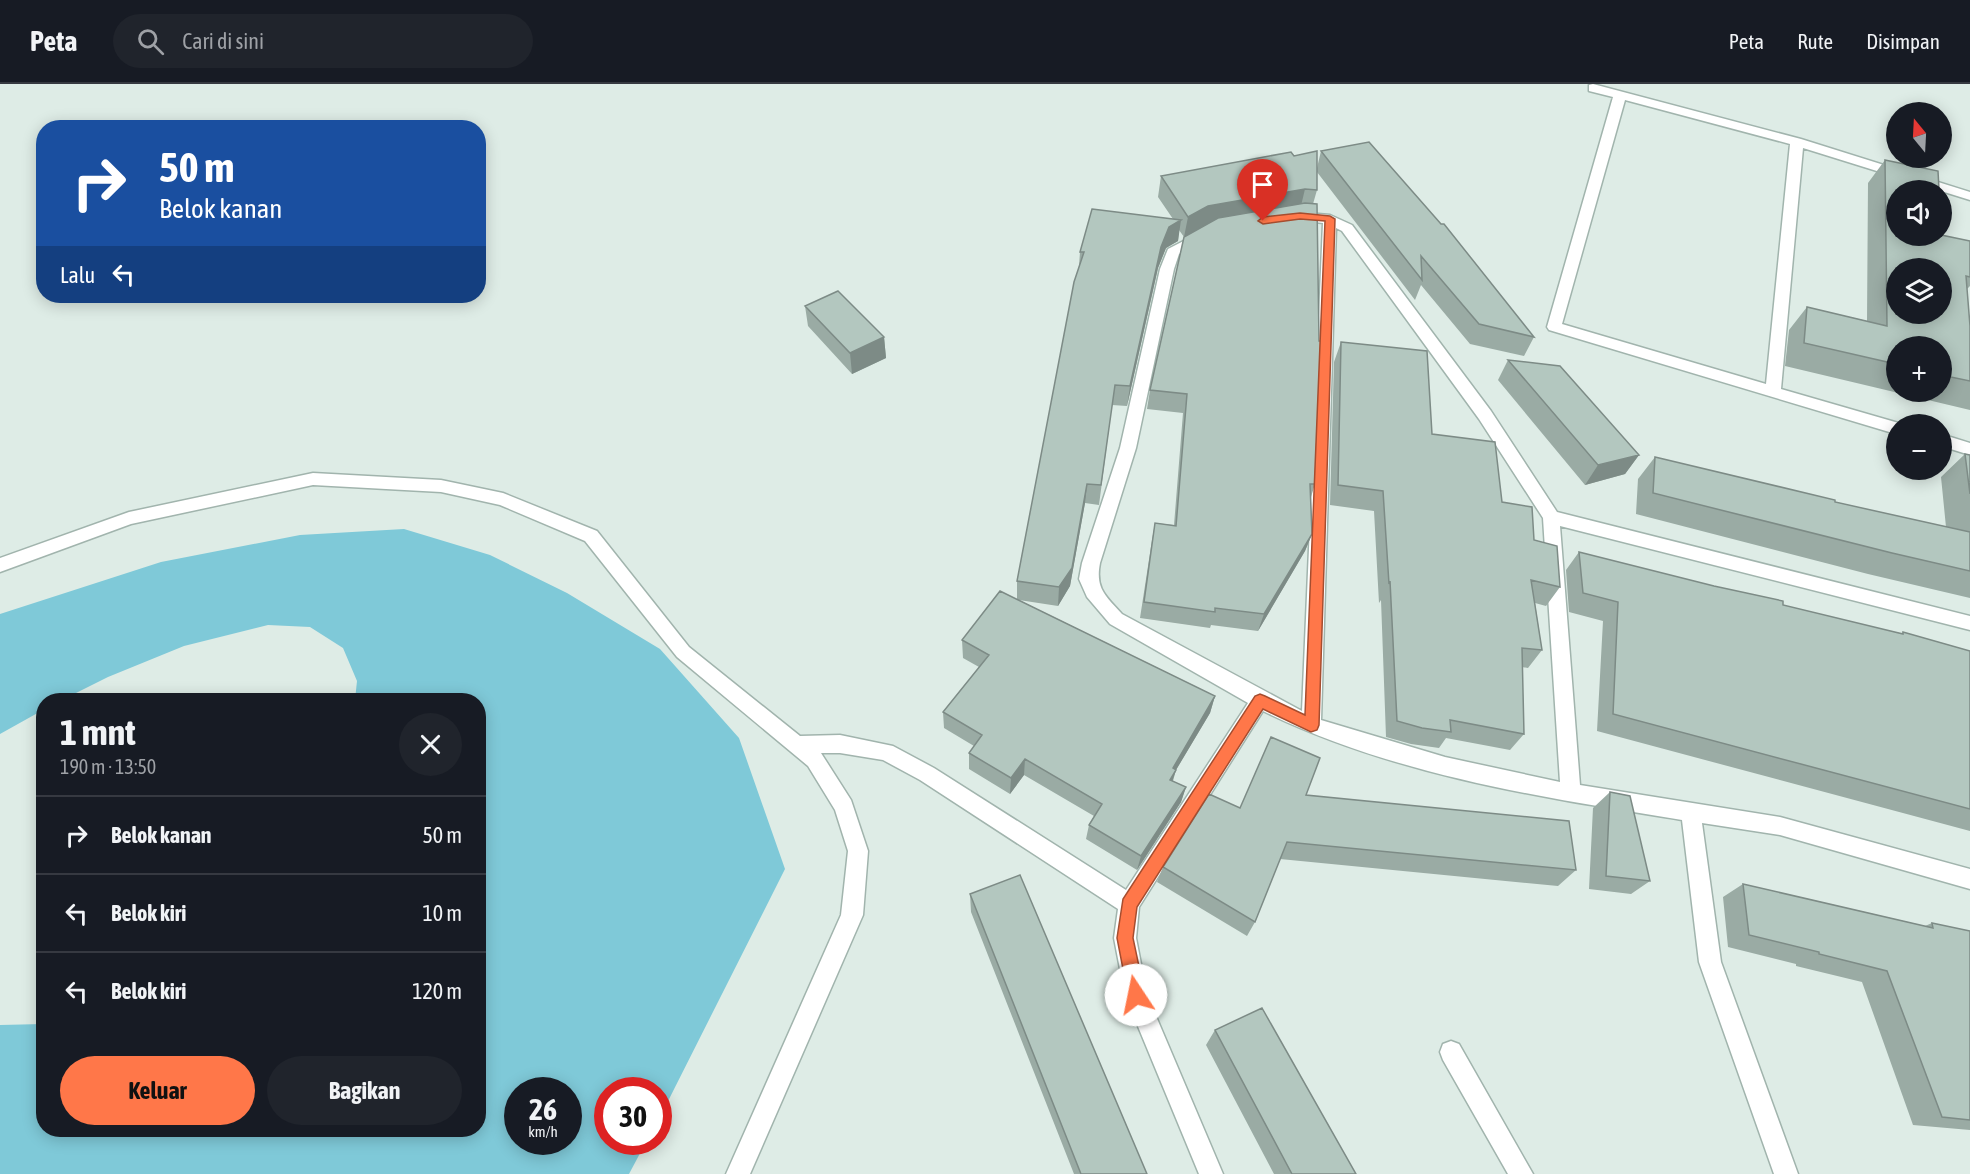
<!DOCTYPE html>
<html lang="id">
<meta charset="utf-8">
<style>
body{margin:0;font-family:"Asap Condensed",sans-serif;background:#20242c;color:#f1f3f6;height:100vh;display:flex;flex-direction:column;font-size:22px;white-space:nowrap}
*{box-sizing:border-box;margin:0}
p{font-size:20px;color:#9ea1a6}
.icon{flex:none;width:33px;height:33px;fill:none;stroke:currentColor;stroke-width:2;stroke-linecap:round;stroke-linejoin:round}
.map{position:relative;flex:1;overflow:hidden}
.sheet{position:absolute;left:36px;top:609px;width:450px;height:444px;display:flex;flex-direction:column;background:#171b24;border-radius:24px;box-shadow:0 3px 15px #0003}
.sheet>*{flex:none}
.banner{position:absolute;left:36px;top:36px;width:450px;height:183px;border-radius:24px;box-shadow:0 3px 15px #0003;background:#1a4fa0;color:#fff;overflow:hidden}
.needle{width:39px;rotate:342deg}
.buttons{position:absolute;left:1886px;top:18px;display:grid;gap:12px}
.buttons a{display:grid;place-items:center;width:66px;height:66px;border-radius:50%;background:#171b24;box-shadow:0 3px 15px #0003;font-size:30px}
.speed{position:absolute;left:504px;top:993px;display:flex;gap:12px;font-size:30px;font-weight:700;text-align:center}
.speed>*{display:grid;place-content:center;width:78px;height:78px;border-radius:50%;background:#171b24;box-shadow:0 3px 15px #0003;line-height:1}
.speed small{font-size:15px;font-weight:400}
.speed .limit{border:9px solid #d22;background:#fff;color:#111}
.pin{position:absolute;display:grid;place-items:center;width:51px;height:51px;color:#fff;margin:-62px -26px;border-radius:50% 50% 50% 0;rotate:-45deg;box-shadow:0 0 6px #0007}
.pin .icon{rotate:45deg}
.me{position:absolute;width:66px;margin:-33px;rotate:349deg;stroke-linejoin:round;filter:drop-shadow(0 0 4px #0008)}
.turn{display:flex;align-items:center;gap:21px;height:126px;padding:0 24px;font-size:27px}
.turn .icon{width:78px;height:78px;stroke-width:2.5}
.turn b{display:block;font-size:42px;line-height:51px}
.then{display:flex;align-items:center;height:57px;padding:0 24px;background:#0003;gap:12px;font-size:22px}
.round{display:grid;place-items:center;flex:none;width:63px;height:63px;border-radius:32px;background:#20242c}
.headline{display:flex;align-items:center;justify-content:space-between;height:102px;padding:0 24px}
h1{font-size:36px;font-weight:700;line-height:45px}
.button{display:flex;gap:12px;margin-top:auto;padding:12px 24px}
.button a{flex:1;height:69px;border-radius:36px;background:#ff7749;color:#111;font-size:24px;font-weight:700;line-height:69px;text-align:center}
.button a+a{background:#20242c;color:#f1f3f6}
ul{padding:0;list-style:none}
li{display:flex;align-items:center;gap:18px;height:78px;padding:0 24px;border-top:2px solid #363941}
li div{flex:1}
li b{display:block;font-size:22px}
li em{font-style:normal}
header{display:flex;align-items:center;gap:36px;box-sizing:border-box;height:84px;padding:0 30px;background:#171b24;border-bottom:2px solid #363941}
header strong{font-size:28px}
nav{display:flex;gap:33px;margin-inline-start:auto;font-size:21px}
.search{width:420px;height:54px;background:#20242c;display:flex;align-items:center;gap:15px;box-sizing:border-box;padding:0 21px;border-radius:33px;color:#9ea1a6;font-size:22px}
.map>svg:first-child{display:block}
</style>
<header>
<strong>Peta</strong>
<div class="search"><svg class="icon" aria-label="search" viewBox="0 0 24 24"><circle cx="10" cy="10" r="6"/><path d="M15 15l6 6"/></svg>Cari di sini</div>
<nav><a>Peta</a><a>Rute</a><a>Disimpan</a></nav>
</header>
<div class="map">
<svg width="1970" height="1090" viewBox="0 0 1970 1090">
<rect width="100%" height="100%" fill="#deece6"/>
<path fill="#7fc9d8" fill-rule="evenodd" d="M404 445 490 471 567 509 660 565 739 654 785 785 659 1035 658 1006H608V1058H646L629 1090H0V941L43 940 44 1046H478V616H355L357 597 343 564 310 543 268 541 184 562 108 593 62 616H44L43 626 0 650V530L161 478 300 451ZM568 1006V1058H518V1006Z"/>
<g fill="none" stroke-linecap="round" stroke-linejoin="round">
<defs>
<path id="minor" d="M1593 0 1801 55 1970 108V116L1803 64 1781 305 1902 340H1896V350L1549 246 1547 243 1613 13 1589 7V1ZM1625 16 1790 60 1766 300 1562 240Z
M1295 128 1330 131 1352 141 1491 327 1557 428 1970 532V546L1560 442 1580 701 1780 733 1970 785V805L1780 751 1702 739 1721 878 1798 1090H1774L1699 878 1682 736C1540 713 1393 691 1263 627L1139 823 1136 854 1147 911 1223 1090H1199L1125 911 1114 854 1118 825 920 696 883 676 840 669H821L851 716 868 767 863 831 750 1090H726L841 831 848 767 835 726 808 682 677 573 585 457 500 421 441 408 313 401 131 440 0 488V474L129 428 313 389 441 396 503 409 597 447 689 563 800 652 840 651 893 662 934 684 1126 806 1248 619 1110 540 1087 513 1079 495 1082 479 1120 364 1160 185 1168 165 1203 147 1210 151 1208 154 1179 170 1174 185 1136 364 1100 479C1095 505 1106 512 1122 530L1302 627 1323 139 1290 135 1288 132ZM1336 144 1342 147 1479 335 1543 434 1560 698 1445 673 1321 636Z
M1941 350 1970 359V371L1941 362Z
M1451 957 1459 960 1533 1090H1508L1443 976 1440 968 1443 960Z"/>
</defs>
<use href="#minor" stroke="#a1b4ad" stroke-width="3"/>
<use href="#minor" fill="#fff" fill-rule="evenodd"/>
</g>
<path fill="#9aaba4" fill-rule="evenodd" d="M1321 67 1534 253 1524 272 1470 260 1421 201 1415 216 1317 88V106L1313 120 1315 400 1311 413 1312 450 1305 467 1258 547 1211 541 1210 544 1140 534 1152 456 1155 439 1174 441 1183 329 1147 325 1150 306 1184 153 1179 146 1178 157 1166 164 1158 184 1127 322 1112 321 1099 421 1085 419 1070 502 1058 522 1019 516 1215 612 1210 629 1176 686 1173 697 1186 703 1181 718 1137 786 1086 755 1089 741 1094 732 1024 691 1010 710 969 685V669L974 662 944 644 943 628 979 583 963 574 962 556 1017 515V497L1079 182 1080 168 1173 135 1158 113 1161 92 1294 72 1317 84Z
M1885 76 1896 152 1970 157V202L1967 205 1970 242V326L1785 282 1789 246 1807 223 1867 237 1868 99ZM1896 262H1941V308H1896Z
M805 222 884 253 886 274 852 290 808 242Z
M1341 258 1432 350 1502 418 1534 456 1560 503 1546 522 1535 519 1542 566 1528 584 1522 583 1524 650 1510 666 1446 654 1439 664 1411 660 1386 653 1381 516 1379 519 1374 427 1330 421 1334 278Z
M1508 276 1639 371 1625 390 1585 401 1498 296Z
M1965 370 1970 371V514L1868 490 1636 430 1638 395 1655 373 1835 418 1946 443 1941 393Z
M1579 468 1783 521 1901 550 1903 548 1970 567V747L1597 647 1603 537 1569 528 1566 486Z
M1610 708 1650 797 1631 810 1589 805 1593 724Z
M1306 711 1576 786 1558 802 1280 775 1255 838 1247 852 1157 798 1163 783 1240 724Z
M1743 800 1925 842 1932 839 1970 847V1046L1913 1041 1862 898 1796 882V880L1728 863 1723 813Z
M970 810 1147 1090H1074L971 828Z
M1215 946 1356 1090H1274L1206 961Z"/>
<path fill="#7d8b86" d="M1305 105 1300 126 1184 153 1188 133 1208 122Z
M1181 136 1178 157 1166 164 1158 184 1127 322 1130 302 1161 163 1169 143Z
M884 253 886 274 852 290 850 269Z
M1639 371 1625 390 1585 401 1598 381Z
M1087 400 1085 419 1070 502 1058 522 1059 503Z
M1312 450 1305 467 1258 547 1264 530Z
M1215 612 1210 629 1176 686 1171 701 1165 711 1173 684Z
M1025 675 1024 691 1010 710 1011 694Z
M1186 703 1181 718 1137 786 1141 772Z"/>
<path fill="#b3c7bf" stroke="#7d8b86" stroke-width="1.5" fill-rule="evenodd" d="M1369 58 1441 140H1444L1534 253 1479 240 1421 172 1422 196 1321 67Z
M1317 67V106L1305 105 1208 122 1188 133 1161 92 1291 68 1294 72Z
M1885 76 1938 87 1939 106H1896V152H1941V151L1970 157V193L1966 192 1970 242V297L1941 291V262H1896V280L1804 259 1807 223 1887 242ZM1896 184H1941V230H1896Z
M1305 119 1317 120 1319 257H1321L1315 400H1310L1312 450 1264 530 1215 524V528L1144 518 1155 439 1176 442 1187 310 1150 306 1184 153 1218 134Z
M1092 125 1181 136 1169 143 1161 163 1130 302 1115 301 1101 401 1087 400 1072 484 1059 503 1017 497 1074 198 1084 168H1080Z
M838 207 884 253 850 269 805 222Z
M1341 258 1427 267 1432 350 1495 358 1502 418 1532 423 1534 456 1557 462 1560 503 1531 496 1542 566 1522 564 1524 650 1450 636 1451 648 1422 644 1397 637 1390 497 1389 500 1383 407 1338 401Z
M1508 276 1560 282 1639 371 1598 381Z
M1965 370 1970 371V410Z
M1655 373 1835 416V418L1970 448V487L1892 469 1653 409Z
M1579 468 1714 502 1783 517V521L1903 550V548L1970 567V725L1613 630 1618 518 1583 509Z
M1000 507 1215 612 1173 684 1176 686 1170 696 1186 703 1141 772 1089 741 1102 720 1025 675 1011 694 969 669 982 651 943 628 989 571 962 556Z
M1271 653 1320 674 1306 711 1569 737 1576 786 1287 758 1255 838 1163 783 1209 710 1240 724Z
M1610 708 1630 712 1650 797 1606 792Z
M1020 791 1147 1090H1081L970 810Z
M1743 800 1933 844 1932 839 1970 847V1036L1942 1033 1887 887 1819 870V868L1749 851Z
M1262 924 1356 1090H1292L1215 946Z"/>
<path fill="#ff7749" stroke="#a64d2f" stroke-width="1.5" d="M1300 129 1330 132 1335 135 1319 641 1317 646 1311 648 1263 625 1137 823 1133 854 1145 911 1142 917 1136 919 1130 917 1128 911 1117 854 1123 815 1255 612 1260 610 1265 612 1305 631 1325 137 1300 135 1263 140 1258 137 1263 133Z"/>
</svg>
<div class="buttons">
<a><svg class="needle" viewBox="-14 -14 28 28"><path d="M0-13l5 13h-10z" fill="#e53935"/><path d="M0 13l5-13h-10z" fill="#9ea1a6"/></svg></a>
<a><svg class="icon" aria-label="sound" viewBox="0 0 24 24"><path d="M4 9h4l5-4v14l-5-4H4zM17 9q2 3 0 6"/></svg></a>
<a><svg class="icon" aria-label="layers" viewBox="0 0 24 24"><path d="M12 4l9 5-9 5-9-5zM3 14l9 5 9-5"/></svg></a>
<a>+</a>
<a>−</a>
</div>
<div class="speed"><div>26<small>km/h</small></div><div class="limit">30</div></div>
<div class="pin" style="left:1263px;top:137px;background:#d93025"><svg class="icon" aria-label="arrive" viewBox="0 0 24 24"><path d="M6 21V4h12l-3 4 3 4H6"/></svg></div>
<svg class="me" style="left:1136px;top:911px" viewBox="-20 -20 40 40"><circle r="19" fill="#fff"/><path d="M0-13L10 11 0 6-10 11z" fill="#ff7749"/></svg>
<div class="banner">
<div class="turn"><svg class="icon" aria-label="right" viewBox="0 0 24 24"><path d="M7 20v-9h11M14 6l5 5-5 5"/></svg><div><b>50 m</b>Belok kanan</div></div>
<div class="then">Lalu<svg class="icon" aria-label="left" viewBox="0 0 24 24"><path d="M17 20v-9H6M10 6l-5 5 5 5"/></svg></div>
</div>
<section class="sheet">
<div class="headline"><div><h1>1 mnt</h1><p>190 m · 13:50</p></div><a class="round"><svg class="icon" aria-label="close" viewBox="0 0 24 24"><path d="M6 6l12 12M18 6L6 18"/></svg></a></div>
<ul>
<li><svg class="icon" aria-label="right" viewBox="0 0 24 24"><path d="M7 20v-9h11M14 6l5 5-5 5"/></svg><div><b>Belok kanan</b></div><em>50 m</em></li>
<li><svg class="icon" aria-label="left" viewBox="0 0 24 24"><path d="M17 20v-9H6M10 6l-5 5 5 5"/></svg><div><b>Belok kiri</b></div><em>10 m</em></li>
<li><svg class="icon" aria-label="left" viewBox="0 0 24 24"><path d="M17 20v-9H6M10 6l-5 5 5 5"/></svg><div><b>Belok kiri</b></div><em>120 m</em></li>
</ul>
<div class="button"><a>Keluar</a><a>Bagikan</a></div>
</section>
</div>
